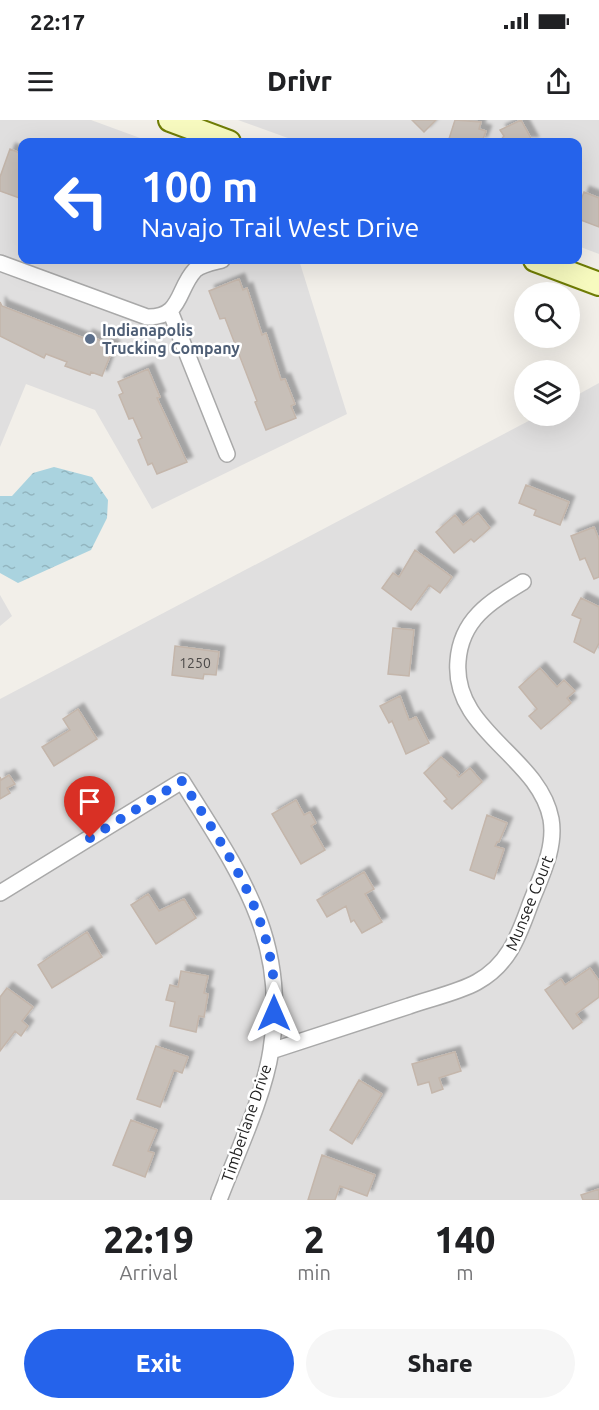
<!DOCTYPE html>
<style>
body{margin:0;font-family:Ubuntu,sans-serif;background:#f6f6f6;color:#202124;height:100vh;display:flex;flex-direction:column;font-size:22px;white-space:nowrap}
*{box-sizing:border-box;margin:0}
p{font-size:20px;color:#757577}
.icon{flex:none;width:33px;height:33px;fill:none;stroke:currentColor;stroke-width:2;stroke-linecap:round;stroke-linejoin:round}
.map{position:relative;height:1080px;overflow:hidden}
.drawer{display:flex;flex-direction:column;background:#fff;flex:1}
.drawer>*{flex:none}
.guide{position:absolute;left:18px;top:18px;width:564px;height:126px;border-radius:12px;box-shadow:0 6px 24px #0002;background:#2563eb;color:#fff;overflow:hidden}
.tools{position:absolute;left:514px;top:162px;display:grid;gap:12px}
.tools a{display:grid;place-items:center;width:66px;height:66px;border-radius:50%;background:#fff;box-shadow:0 6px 24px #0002;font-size:30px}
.pin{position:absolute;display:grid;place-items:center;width:51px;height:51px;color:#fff;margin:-62px -26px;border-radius:50% 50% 50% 0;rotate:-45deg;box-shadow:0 0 6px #0007}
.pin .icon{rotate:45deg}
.me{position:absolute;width:66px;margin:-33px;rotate:0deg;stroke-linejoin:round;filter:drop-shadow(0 0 4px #0008)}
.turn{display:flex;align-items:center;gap:21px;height:126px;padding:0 24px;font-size:27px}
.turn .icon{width:78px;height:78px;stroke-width:2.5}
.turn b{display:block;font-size:42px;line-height:51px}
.eta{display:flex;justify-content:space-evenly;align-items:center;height:102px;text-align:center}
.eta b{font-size:36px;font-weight:800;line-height:42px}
.primary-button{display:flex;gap:12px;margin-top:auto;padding:12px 24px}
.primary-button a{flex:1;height:69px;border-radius:36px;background:#2563eb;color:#fff;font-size:24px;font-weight:800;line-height:69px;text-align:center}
.primary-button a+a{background:#f6f6f6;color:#202124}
.status{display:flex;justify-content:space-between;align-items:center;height:42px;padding:0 30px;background:#fff;direction:ltr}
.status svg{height:16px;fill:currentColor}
header{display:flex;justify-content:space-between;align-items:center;height:78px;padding:0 24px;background:#fff;font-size:27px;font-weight:800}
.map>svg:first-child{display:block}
</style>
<div class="status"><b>22:17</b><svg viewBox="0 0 49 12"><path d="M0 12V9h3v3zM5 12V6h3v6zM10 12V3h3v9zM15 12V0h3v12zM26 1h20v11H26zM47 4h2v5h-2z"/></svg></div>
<header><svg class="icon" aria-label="menu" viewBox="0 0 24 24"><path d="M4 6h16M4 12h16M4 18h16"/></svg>Drivr<svg class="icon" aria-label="share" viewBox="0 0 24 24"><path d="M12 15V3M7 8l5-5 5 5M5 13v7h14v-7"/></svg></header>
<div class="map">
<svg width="599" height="1080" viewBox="0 0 599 1080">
<defs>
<pattern id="water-ripples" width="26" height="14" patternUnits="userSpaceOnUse" patternTransform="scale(1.5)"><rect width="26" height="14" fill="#aad3df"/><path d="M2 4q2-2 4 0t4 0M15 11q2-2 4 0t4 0" fill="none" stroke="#92b5bf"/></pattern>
<filter id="shadow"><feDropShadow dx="5.5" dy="-5.5" stdDeviation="1.5" flood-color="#0004"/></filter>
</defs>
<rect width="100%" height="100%" fill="#f2efe9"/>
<path fill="#e0dfdf" d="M0 0H91L151 22H22V140H299L347 294 152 389 95 290 26 264 0 327Z
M238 0H599V134L578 126V22H299Z
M599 263V1080H0V579L538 296H570V279Z
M0 475 12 496 0 506Z"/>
<path fill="url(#water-ripples)" d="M54 347 92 357 108 380 107 398 91 430 18 463 0 453V376H12L33 353Z"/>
<path fill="#c7bfb8" stroke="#c4b6ab" stroke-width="1.5" filter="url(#shadow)" d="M412 0H436L424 12Z
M455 0 481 2 479 9 486 11 482 22H448Z
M521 0 533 22H499L504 16 500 10Z
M10 29 22 34V79L0 71V57Z
M584 72 599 78V107L578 99V88Z
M239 159 243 170 247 168 262 215 266 213 281 260 285 259 295 284 291 286 296 298 266 310 255 282 257 281 225 198 220 199 209 171Z
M0 182 2 186 86 219 87 215 114 226 102 256 91 252 90 255 65 246 67 242 46 234 44 238 0 216Z
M148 249 160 277 157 278 187 342 157 354 152 343 148 345 138 320 142 318 133 298 129 299 119 275 123 273 118 262Z
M526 365 569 382 560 405 534 395 536 390 519 383Z
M478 393 490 408 474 422 471 419 454 433 436 412 455 395 463 405Z
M594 407 599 420V457L594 459 585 438 580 440 571 416Z
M415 430 452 457 440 473 429 465 411 490 382 468 393 453 399 457Z
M581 478 599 487V523L594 533 574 522 581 499 572 495Z
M393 508 414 510 409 556 388 554Z
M175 526 219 532 216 555 204 554 203 559 172 555Z
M540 548 557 567 564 560 575 571 567 578 571 583 541 609 529 596 537 589 519 567Z
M400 576 409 600 416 597 429 623 406 634 392 601 389 603 380 586Z
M78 589 97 619 54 646 42 627 70 610 63 599Z
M441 637 459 653 457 655 459 657 470 648 482 662 452 689 444 681 447 679 424 653Z
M9 655 15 664 7 668 10 673 0 679V657L1 660Z
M296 680 304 695 310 692 316 703 311 706 325 730 301 744 272 694Z
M487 695 507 703 499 722H497L495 726 504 729 494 759 470 750Z
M364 752 374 769 365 774 382 802 362 813 354 800 351 802 346 786 327 797 317 780Z
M148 774 159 791 184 779 196 798 156 824 131 785Z
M87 812 102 837 52 868 38 845Z
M590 848 599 861V877L576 894 582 902 573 909 545 870 561 859 565 865Z
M181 851 208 856 204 873 208 874 204 897 199 896 196 912 170 906 175 882 166 880 170 865 178 867Z
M7 868 33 887 22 901 28 906 21 916 15 911 0 931V877Z
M156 926 188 937 182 953 174 950 160 987 137 979Z
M455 932 461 951 439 958 443 969 432 973 429 962 418 965 412 944Z
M359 960 382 974 352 1024 330 1010Z
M131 1000 157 1010 148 1031 154 1033 145 1057 113 1045Z
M322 1035 375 1055 367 1076 340 1066 335 1080H308Z
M599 1069V1080H583L581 1075Z"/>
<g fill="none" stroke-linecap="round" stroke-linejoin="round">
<defs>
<path id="minor" d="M0 143 147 197C182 198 177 169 195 150 202 144 214 142 222 140
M170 191 227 334
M0 773 182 661C238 751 289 818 271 930 264 977 236 1035 219 1080
M271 931C317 916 363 901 409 886 431 878 457 873 477 862 510 844 519 814 531 782 541 756 556 728 551 699 539 636 452 611 458 541 461 499 490 482 523 462"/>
<path id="secondary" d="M170 0 229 22
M535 140 599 164"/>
</defs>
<use href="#minor" stroke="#a9a9a9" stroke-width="18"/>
<use href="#secondary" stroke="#707d05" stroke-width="26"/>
<use href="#minor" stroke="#fff" stroke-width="15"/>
<use href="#secondary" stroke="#f7fabf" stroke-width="22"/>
</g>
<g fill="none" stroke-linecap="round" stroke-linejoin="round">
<path stroke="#2563eb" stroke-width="10" stroke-dasharray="0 18" d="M90 718 182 661C227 732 280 805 274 893"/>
</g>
<circle fill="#5c6f8a" stroke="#fff" stroke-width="2" cx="90" cy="219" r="6"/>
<g text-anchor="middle" stroke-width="5" stroke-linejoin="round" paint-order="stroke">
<g font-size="14" fill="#4b4948">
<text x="195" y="548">1250</text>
</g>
<g font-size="16" font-weight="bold" fill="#4e5e75" stroke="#fff" text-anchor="start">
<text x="102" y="216">Indianapolis<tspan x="102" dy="18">Trucking Company</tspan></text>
</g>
<g font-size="16" fill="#222" stroke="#fff">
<text transform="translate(529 783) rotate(-68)" y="6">Munsee Court</text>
<text transform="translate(246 1003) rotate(-71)" y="6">Timberlane Drive</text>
</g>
</g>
</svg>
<div class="tools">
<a><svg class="icon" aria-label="search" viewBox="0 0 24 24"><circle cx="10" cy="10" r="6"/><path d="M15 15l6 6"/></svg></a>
<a><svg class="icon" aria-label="layers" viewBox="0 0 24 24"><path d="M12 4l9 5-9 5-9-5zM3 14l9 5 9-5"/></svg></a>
</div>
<div class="pin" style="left:90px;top:718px;background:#d93025"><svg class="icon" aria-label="arrive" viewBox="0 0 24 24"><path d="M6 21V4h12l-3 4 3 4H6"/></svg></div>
<svg class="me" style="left:274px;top:893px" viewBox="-20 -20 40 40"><path d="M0-17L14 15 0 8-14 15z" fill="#2563eb" stroke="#fff" stroke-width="4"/></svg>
<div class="guide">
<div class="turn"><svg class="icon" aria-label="left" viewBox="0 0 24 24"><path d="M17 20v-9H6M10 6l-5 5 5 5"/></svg><div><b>100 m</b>Navajo Trail West Drive</div></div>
</div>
</div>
<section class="drawer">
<div class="eta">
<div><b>22:19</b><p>Arrival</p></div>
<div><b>2</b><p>min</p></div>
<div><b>140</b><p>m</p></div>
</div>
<div class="primary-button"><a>Exit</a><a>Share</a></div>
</section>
